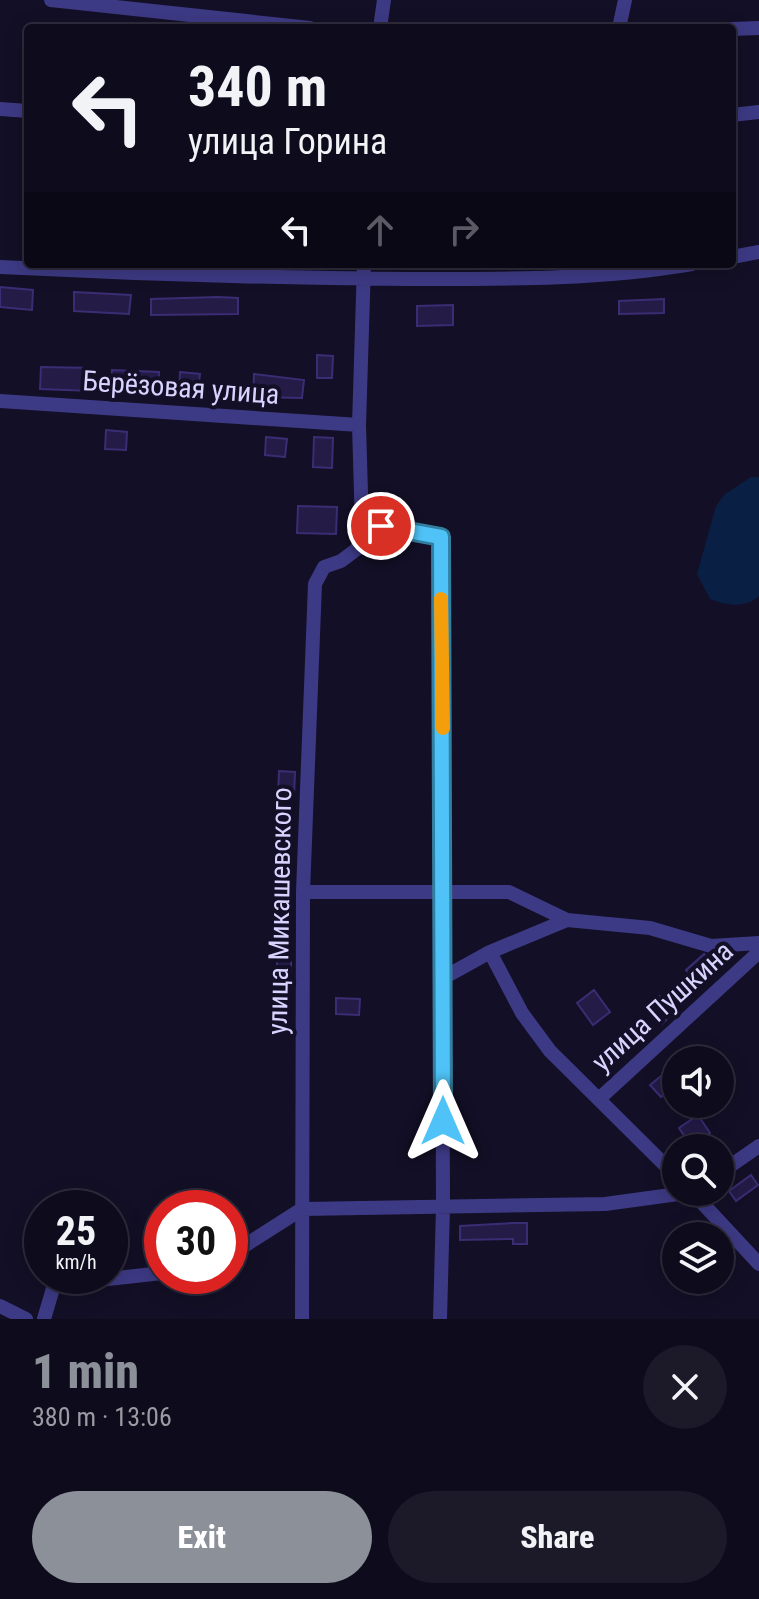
<!DOCTYPE html>
<meta charset="utf-8">
<style>
body{margin:0;font-family:"Roboto Condensed",sans-serif;background:#1c1929;color:#f1f3f6;height:100vh;display:flex;flex-direction:column;font-size:30px;white-space:nowrap}
*{box-sizing:border-box;margin:0}
p{font-size:26px;color:#9b9ba3}
.icon{flex:none;width:44px;height:44px;fill:none;stroke:currentColor;stroke-width:2;stroke-linecap:round;stroke-linejoin:round}
.map{position:relative;height:1319px;overflow:hidden}
.drawer{display:flex;flex-direction:column;background:#0e0b1c;flex:1}
.drawer>*{flex:none}
.banner{position:absolute;left:24px;top:24px;width:712px;height:244px;border-radius:8px;box-shadow:0 4px 20px #0003,0 0 0 2px #2e2b3b;background:#0e0b1c;color:#f1f3f6;overflow:hidden}
.buttons{position:absolute;left:662px;top:1046px;display:grid;gap:16px}
.buttons a{display:grid;place-items:center;width:72px;height:72px;border-radius:50%;background:#0e0b1c;box-shadow:0 4px 20px #0003,0 0 0 2px #2e2b3b;font-size:40px}
.speed{position:absolute;left:24px;top:1190px;display:flex;gap:16px;font-size:40px;font-weight:700;text-align:center}
.speed>*{display:grid;place-content:center;width:104px;height:104px;border-radius:50%;background:#0e0b1c;box-shadow:0 4px 20px #0003,0 0 0 2px #2e2b3b;line-height:1}
.speed small{font-size:20px;font-weight:400}
.speed .limit{border:12px solid #d22;background:#fff;color:#111}
.pin{position:absolute;display:grid;place-items:center;width:68px;height:68px;color:#fff;margin:-34px;border:4px solid #fff;border-radius:50%;box-shadow:0 2px 8px #0007}
.me{position:absolute;width:88px;margin:-44px;rotate:0deg;stroke-linejoin:round;filter:drop-shadow(0 0 6px #0008)}
.turn{display:flex;align-items:center;gap:28px;height:168px;padding:0 32px;font-size:36px}
.turn .icon{width:104px;height:104px;stroke-width:2.5}
.turn b{display:block;font-size:56px;line-height:68px}
.lanes{display:flex;align-items:center;height:76px;padding:0 32px;background:#0003;justify-content:center;gap:40px;direction:ltr}
.lanes .off{opacity:.35}
.round{display:grid;place-items:center;flex:none;width:84px;height:84px;border-radius:42px;background:#1c1929}
.headline{display:flex;align-items:center;justify-content:space-between;height:136px;padding:0 32px}
h1{font-size:48px;font-weight:800;line-height:60px;color:#8c9099}
.action{display:flex;gap:16px;margin-top:auto;padding:16px 32px}
.action a{flex:1;height:92px;border-radius:48px;background:#8c9099;color:#fff;font-size:32px;font-weight:800;line-height:92px;text-align:center}
.action a+a{background:#1c1929;color:#f1f3f6}
.map>svg:first-child{display:block}
</style>
<div class="map">
<svg width="759" height="1319" viewBox="0 0 759 1319">
<rect width="100%" height="100%" fill="#130f26"/>
<path fill="#0a1f44" d="M751 477H759V596C745 609 726 605 710 599L697 574 716 506 724 495Z"/>
<path fill="#241b47" stroke="#3b2d73" stroke-width="2" d="M0 287 33 290 32 310 0 307Z
M74 292 131 295 129 314 74 311Z
M218 297 238 298V314L151 315V299Z
M664 299V313L619 314V301Z
M453 305V325L417 326V306Z
M317 355 333 356 332 378H317Z
M41 367 94 368 92 391 40 389Z
M112 370 159 372 158 395 111 391Z
M180 372 200 374 198 394 179 392Z
M254 374 304 380 302 398 253 397Z
M106 430 127 432 126 450 105 449Z
M266 437 287 439 285 457 265 455Z
M314 437 333 438 332 468 313 467Z
M298 506 337 507 336 534 297 533Z
M279 771 295 772 294 796H278Z
M277 950H291V976H277Z
M704 954 715 967 698 983 686 970Z
M594 990 610 1012 593 1025 577 1003Z
M660 996 675 1011 662 1024 647 1009Z
M336 998 360 999 359 1015 336 1014Z
M666 1072 676 1084 661 1097 650 1085Z
M698 1115 710 1133 691 1146 679 1128Z
M751 1175 758 1185 736 1201 729 1191Z
M513 1223H527V1244H513V1239L460 1240V1226Z"/>
<g fill="none" stroke-linecap="round" stroke-linejoin="round">
<path stroke="#3d3a85" stroke-width="14" d="M51 0 310 28
M380 28 384 0
M619 28 625 0
M732 29 759 28
M0 109 28 111
M732 115 759 112
M732 257 759 252
M0 267C136 274 272 278 407 279 503 279 598 280 692 264
M0 401 359 425
M362 527 381 526 441 537 443 1207 440 1319
M303 892H509L567 920 650 928 711 946 759 943
M490 952 522 1013 550 1051 676 1176
M443 978 490 952 567 920
M600 1098 759 952
M720 1173 759 1146
M692 1192 759 1264
M230 1255 302 1209 605 1204 693 1192
M0 1306 26 1319
M44 1319 54 1285 162 1273
M302 1319 303 892 315 584 324 567 341 561 357 549 362 527 359 425 364 264"/>
</g>
<g fill="none" stroke-linecap="round" stroke-linejoin="round">
<defs>
<path id="route" d="M381 526 441 537 443 1121"/>
</defs>
<use href="#route" stroke="#337fa1" stroke-width="20"/>
<use href="#route" stroke="#4fc3f7" stroke-width="14"/>
<path stroke="#f59e0b" stroke-width="14" d="M441 599 443 728"/>
</g>
<g text-anchor="middle" stroke-width="8" stroke-linejoin="round" paint-order="stroke">
<g font-size="28" fill="#d9d4ff" stroke="#130f26">
<text transform="translate(181 387) rotate(4)" y="10">Берёзовая улица</text>
<text transform="translate(279 911) rotate(-89)" y="10">улица Микашевского</text>
<text transform="translate(662 1006) rotate(-42)" y="10">улица Пушкина</text>
</g>
</g>
</svg>
<div class="buttons">
<a><svg class="icon" aria-label="sound" viewBox="0 0 24 24"><path d="M4 9h4l5-4v14l-5-4H4zM17 9q2 3 0 6"/></svg></a>
<a><svg class="icon" aria-label="search" viewBox="0 0 24 24"><circle cx="10" cy="10" r="6"/><path d="M15 15l6 6"/></svg></a>
<a><svg class="icon" aria-label="layers" viewBox="0 0 24 24"><path d="M12 4l9 5-9 5-9-5zM3 14l9 5 9-5"/></svg></a>
</div>
<div class="speed"><div>25<small>km/h</small></div><div class="limit">30</div></div>
<div class="pin" style="left:381px;top:526px;background:#d93025"><svg class="icon" aria-label="arrive" viewBox="0 0 24 24"><path d="M6 21V4h12l-3 4 3 4H6"/></svg></div>
<svg class="me" style="left:443px;top:1121px" viewBox="-20 -20 40 40"><path d="M0-17L14 15 0 8-14 15z" fill="#4fc3f7" stroke="#fff" stroke-width="4"/></svg>
<div class="banner">
<div class="turn"><svg class="icon" aria-label="left" viewBox="0 0 24 24"><path d="M17 20v-9H6M10 6l-5 5 5 5"/></svg><div><b>340 m</b>улица Горина</div></div>
<div class="lanes"><svg class="icon" aria-label="left" viewBox="0 0 24 24"><path d="M17 20v-9H6M10 6l-5 5 5 5"/></svg><svg class="icon off" aria-label="ahead" viewBox="0 0 24 24"><path d="M12 20V5M6 11l6-6 6 6"/></svg><svg class="icon off" aria-label="right" viewBox="0 0 24 24"><path d="M7 20v-9h11M14 6l5 5-5 5"/></svg></div>
</div>
</div>
<section class="drawer">
<div class="headline"><div><h1>1 min</h1><p>380 m · 13:06</p></div><a class="round"><svg class="icon" aria-label="close" viewBox="0 0 24 24"><path d="M6 6l12 12M18 6L6 18"/></svg></a></div>
<div class="action"><a>Exit</a><a>Share</a></div>
</section>
